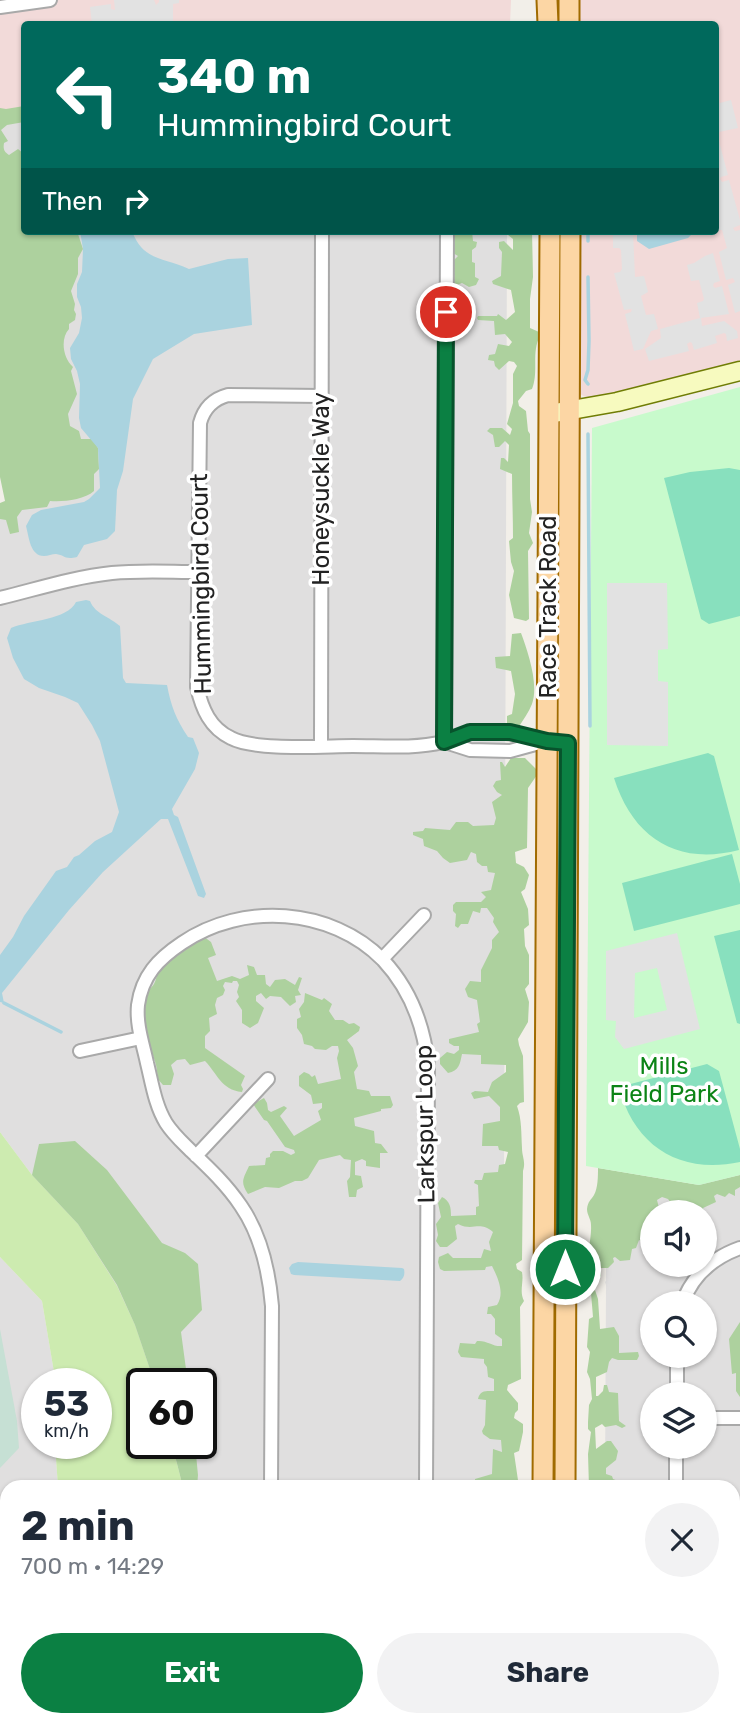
<!DOCTYPE html>
<meta charset="utf-8">
<style>
body{margin:0;font-family:Rubik,sans-serif;background:#f2f2f3;color:#1f2937;height:100vh;display:flex;flex-direction:column;font-size:26px;white-space:nowrap}
*{box-sizing:border-box;margin:0}
p{font-size:23px;color:#747a83}
.icon{flex:none;width:38px;height:38px;fill:none;stroke:currentColor;stroke-width:2;stroke-linecap:round;stroke-linejoin:round}
.map{position:relative;flex:1;overflow:hidden}
.sheet{position:absolute;left:0px;top:1480px;width:740px;height:247px;display:flex;flex-direction:column;background:#fff;border-radius:21px 21px 0 0;box-shadow:0 2px 5px #0004}
.sheet>*{flex:none}
.hud{position:absolute;left:21px;top:21px;width:698px;height:214px;border-radius:7px;box-shadow:0 2px 5px #0004;background:#00695c;color:#fff;overflow:hidden}
.buttons{position:absolute;left:640px;top:1200px;display:grid;gap:14px}
.buttons a{display:grid;place-items:center;width:77px;height:77px;border-radius:50%;background:#fff;box-shadow:0 2px 5px #0004;font-size:35px}
.speed{position:absolute;left:21px;top:1368px;display:flex;gap:14px;font-size:35px;font-weight:700;text-align:center}
.speed>*{display:grid;place-content:center;width:91px;height:91px;border-radius:50%;background:#fff;box-shadow:0 2px 5px #0004;line-height:1}
.speed small{font-size:18px;font-weight:400}
.speed .limit{border:4px solid #111;border-radius:10px;background:#fff;color:#111}
.pin{position:absolute;display:grid;place-items:center;width:60px;height:60px;color:#fff;margin:-30px;border:4px solid #fff;border-radius:50%;box-shadow:0 2px 7px #0007}
.me{position:absolute;width:77px;margin:-38px;rotate:0deg;stroke-linejoin:round;filter:drop-shadow(0 0 5px #0008)}
.turn{display:flex;align-items:center;gap:24px;height:147px;padding:0 21px;font-size:32px}
.turn .icon{width:91px;height:91px;stroke-width:2.5}
.turn b{display:block;font-size:49px;line-height:60px}
.then{display:flex;align-items:center;height:66px;padding:0 21px;background:#0003;gap:14px;font-size:26px}
.round{display:grid;place-items:center;flex:none;width:74px;height:74px;border-radius:37px;background:#f2f2f3}
.head{display:flex;align-items:center;justify-content:space-between;height:119px;padding:0 21px}
h1{font-size:42px;font-weight:700;line-height:52px}
.button{display:flex;gap:14px;margin-top:auto;padding:14px 21px}
.button a{flex:1;height:80px;border-radius:42px;background:#0b8043;color:#fff;font-size:28px;font-weight:700;line-height:80px;text-align:center}
.button a+a{background:#f2f2f3;color:#1f2937}
.map>svg:first-child{display:block}
</style>
<div class="map">
<svg width="740" height="1727" viewBox="0 0 740 1727">
<rect width="100%" height="100%" fill="#f2efe9"/>
<path fill="#e0dfdf" fill-rule="evenodd" d="M0 116H24V231H507L503 1487H183L172 1444H201V1384H155L153 1375 32 1175 0 1132V514L10 512 0 470Z
M740 1175V1727H604V1720H733V1488L605 1487 606 1285 605 1282 606 1281V1204ZM653 1213H705V1265H653ZM653 1304H705V1356H653ZM653 1395H705V1447H653Z
M0 1257 42 1301 56 1384H37V1444H55L58 1487 7 1488V1720H95L97 1727H0Z
M194 1720H501V1727H195Z"/>
<path fill="#f2dad9" d="M0 0H511L510 24H24V116H0Z
M576 0H740V361L591 400 580 394 578 231H716V24H577Z"/>
<path fill="#cdebb0" d="M0 1132 32 1175 78 1224 117 1286 135 1325 155 1384H142V1444H172L183 1487H58L55 1444H96V1384H56L42 1301 0 1257Z
M95 1720H194L195 1727H97Z"/>
<path fill="#add19e" d="M24 106V122L7 125 1 130 8 141 4 143C3 149 4 152 9 155L18 149 24 154V231H77L83 249 78 258V274L71 291 75 304 74 310 76 314 75 320 69 324V329C60 339 63 358 73 367L71 371 77 394 68 414 70 426 79 431 81 439H92L98 448 99 469 94 474V491C84 500 63 502 50 501L47 507 22 510 17 517 19 532 10 534 6 520 0 519V503L5 501 0 477V108L6 109Z
M453 231H472L473 241 477 242 476 247 472 250V262L475 263V277L479 279 476 285 469 287 462 283 452 287V262L458 256 453 253Z
M503 231H532L533 277 530 299V328L539 332 540 336C531 352 539 372 532 389L526 391 518 401 519 406 526 411 528 431 530 434V499L532 512 529 533 533 543 528 551 529 619 526 621 514 618 509 595 514 571 511 562 509 541 513 538C513 516 512 495 512 474L500 469 501 458H504L508 462 509 445 505 441 499 447H495L493 435 487 431 490 428H502L510 435 512 429 507 424 513 403V374L517 366 514 362 509 361 499 370 495 366 494 361 488 360 489 355 495 354 498 344 509 346 512 342 505 334 495 335 494 321 478 320 477 318 478 316H497L498 314 506 320 515 312 511 290 493 284 492 281 501 276 502 252 499 248V242L504 241 513 250V239Z
M521 633C528 652 539 684 532 704 529 712 523 720 518 728L507 727V716L512 714 515 694 511 671 496 668 495 657 510 656 512 634Z
M511 758H525L537 770V775L528 788 527 848 515 852 516 863 524 867 529 875 525 889 521 892 528 909 529 925 524 929 525 946 529 955V984L525 989 529 1002 528 1022 518 1039 519 1045 523 1056 524 1102 520 1103 517 1106C522 1120 521 1133 522 1148 522 1157 526 1161 523 1171L522 1260 516 1264 517 1269 522 1272C524 1283 519 1291 524 1301L520 1307 521 1379 508 1385 507 1390 518 1403V1410L515 1413 514 1418 523 1424V1432L519 1451 514 1453 519 1487H479V1483L475 1482V1479L492 1474 493 1449 502 1452 501 1440 490 1439 483 1434 482 1431 485 1425 486 1400 478 1399C480 1390 486 1391 494 1391V1379L488 1377 487 1367 484 1363V1359L461 1357 458 1352 460 1343 475 1344 477 1341C487 1340 493 1347 502 1346V1339L495 1334V1319L491 1314H487L488 1307 497 1305C505 1293 498 1278 492 1266L486 1267 485 1270 444 1271 440 1269 438 1262 439 1257 448 1253 453 1258H481L484 1249 491 1251 489 1242 493 1232C478 1220 474 1232 458 1224L455 1226 457 1239 447 1247H440L436 1241 438 1235 436 1224 441 1217 438 1203 442 1197C450 1201 451 1207 451 1216L476 1215V1207L479 1206 478 1185 474 1183 475 1180H482L484 1173 498 1172 499 1165 505 1164 508 1152 499 1150 498 1146H482L483 1124 500 1121V1107L489 1096 474 1099 471 1093 475 1091 488 1092 492 1082 506 1072V1065L481 1064V1055L462 1054C460 1064 459 1071 448 1073L440 1064V1058L447 1052 454 1054 459 1050V1046H454L449 1043V1039L479 1032 477 1024 480 1022 477 1000 468 997 465 989 470 981 481 982V970L492 948V940L499 932 493 922 494 918 487 908H481L480 913 473 911 468 924H461L458 928 455 926 456 914 453 911V905L456 902H481L486 897 481 892 491 890 495 873 488 872 487 866H482L477 862 476 854 471 852 467 860 450 863 443 858 437 851 424 846 423 839 413 835V832L423 831 425 828 450 830 456 822H468L473 826 494 825 496 818 492 802 502 795 497 792 493 786 496 781 501 780 500 762H502L505 767Z
M203 936 211 942 216 955 208 958 217 981 232 976 240 979 249 975 247 965 254 967 257 975H265L266 984 270 987 275 980 285 979 295 985 299 977 302 978 298 990 301 995 295 996 296 1002 290 1006 281 997 270 996 266 999 261 993 256 996V1001L264 1008 258 1023 250 1028 242 1023V1010L236 1001 239 997 237 992 239 985 237 981H233L232 983 225 982 223 986 225 990 223 995 217 998 215 1005 217 1014 209 1018 210 1031 205 1036V1048L245 1076 241 1085 243 1089 242 1092C221 1090 217 1073 205 1061L190 1065 185 1059 177 1060 171 1065 174 1074 171 1085H163L157 1078C159 1065 150 1051 148 1038 144 1021 144 1008 147 991 159 983 154 976 161 967 173 952 186 944 203 936Z
M305 993 322 1000 324 998 332 1004 329 1011 335 1020H343L349 1024 354 1023 360 1027 359 1031 347 1040 353 1048 358 1066 354 1072 357 1089 369 1091 371 1096H390L393 1105 391 1108 381 1109V1111L354 1118 355 1126 374 1131 375 1143 381 1144 388 1153H380V1168L366 1166V1161L362 1159 355 1162V1175L361 1176 363 1187 357 1190 356 1197H349L347 1181 350 1177 351 1160 344 1159 340 1155 319 1160 308 1178 302 1181H295L279 1188 265 1187 248 1194C240 1182 243 1179 249 1166L265 1165 266 1158 270 1157V1154L273 1151H283L291 1155 295 1153 294 1150 285 1147 267 1121 264 1120 253 1104 264 1098 267 1103 268 1110 271 1112 284 1106 287 1108 280 1116 294 1136 321 1120 318 1111 322 1108V1103L313 1104 311 1095 299 1086V1076L304 1072 309 1074 312 1077 315 1075 318 1084 341 1079 337 1058 339 1051 338 1046H332L326 1050 315 1049 312 1046 304 1044 302 1035 297 1028V1019L301 1017 299 1009 304 1002Z
M75 1141 107 1170 162 1243 185 1253 198 1264 202 1310 181 1332 188 1384H155L135 1325 117 1285 78 1224 32 1175 39 1144Z
M598 1168 699 1185 740 1175V1187L735 1190V1196L729 1193 725 1197 717 1194 714 1196 716 1202 703 1208 704 1213H695L689 1206 682 1212 677 1211 668 1199 662 1197 657 1200 659 1208 662 1213H653V1242L649 1238 643 1242 639 1240 636 1248 632 1249 630 1260 620 1261 615 1257 613 1258 614 1262 608 1268H601V1276C597 1280 594 1280 589 1278 584 1262 592 1242 591 1225 591 1219 587 1215 587 1209 588 1201 591 1200 594 1195 598 1188 598 1176 598 1168Z
M595 1290 598 1299 600 1329 614 1327 619 1336V1353L638 1352 639 1356 637 1360H618L612 1358 609 1362 607 1372 596 1377V1396H598L603 1391 604 1385H607L609 1392 618 1393 619 1421 626 1426 622 1428 616 1425 605 1427 602 1424 595 1428 596 1449 607 1441H611L618 1451 616 1460 606 1468V1474L612 1476 613 1479 618 1481V1487H589L588 1454 591 1432 588 1429V1422L589 1405 592 1399 590 1379 587 1372 590 1352 587 1347 589 1319 593 1317 591 1293Z
M740 1322V1397L736 1391V1373L732 1374 729 1339Z
M172 1444H195L198 1475 197 1487H183Z"/>
<path fill="#c6e0d4" d="M0 1329 17 1421 19 1448 0 1468Z"/>
<path fill="#c8facc" d="M740 387V1175L699 1185 586 1166 592 428Z"/>
<path fill="#88e0be" d="M729 468 740 470V616L709 624 701 619 664 478 690 472Z
M708 753 714 756 739 850C677 866 633 838 614 778Z
M732 854 740 884V904L634 931 622 883Z
M740 930V1024L737 1023 714 936Z
M707 1064 719 1071 740 1149V1162C680 1175 634 1146 619 1087Z"/>
<path fill="#e2e2e2" fill-rule="evenodd" d="M114 0H154L156 5 159 2V0H179V3L173 4V23L160 24H128L126 20 123 22 124 24H92L90 7 111 4V9L115 10Z
M731 100 738 128 719 132 716 125V104Z
M716 134H717L728 175 721 177 720 179 722 182 729 180 740 220V225L733 228 735 231 740 230V311L735 313 728 285 735 282 733 278 726 280 719 252 727 248 722 230H716Z
M613 231H633L635 277 644 276 648 292 641 296 646 315 654 314 658 329 651 331 643 349 634 351 625 314 631 312 632 309 624 310 614 273 620 272 622 269 621 250 619 248H613Z
M713 253 720 281 714 283 713 286 715 288 722 286 729 314 701 318 702 326 724 321 737 331 738 338 727 341 726 334 724 333 715 336 717 343 694 350 692 343 690 342 687 344 689 351 649 361 645 349 661 338 660 329 700 318 697 303 703 301 704 299 699 280 691 281 687 265 694 263 705 256Z
M607 583H667L668 649 658 650V681L668 682V746L607 745Z
M677 933 700 1029 624 1049 615 1037 616 1021 606 1020V951ZM657 968 667 1010 634 1018 635 973Z"/>
<path fill="#aad3df" d="M80 231H132C143 261 163 257 189 269L228 259 248 258 252 325 194 334 153 359 133 399 123 471 117 490 115 531 107 539 84 545 77 557C64 560 65 555 56 554 52 554 48 556 44 556 30 556 29 537 26 526L32 515 41 510 84 502 89 499 100 488 98 448 81 428 79 418 80 384 77 371 71 359 70 348 79 333 82 318 81 307 77 297V284L82 272 83 249Z
M637 231H706L691 235 688 238 649 249 637 241Z
M86 600 90 601C95 614 110 617 120 626L123 678 126 683 167 685C171 706 176 719 188 737L193 738 199 753 195 769 172 809 174 815 178 817 206 894 204 898 198 896 168 819H161L103 872 69 910 2 993 4 1003 0 1002V955L13 937 24 916 56 871 67 867 74 857 79 855 95 841 112 832 119 812 100 741 92 725 78 703 65 697 39 688 24 679 13 658 7 638 11 628C30 620 67 620 76 602Z
M298 1262 402 1268 404 1269C405 1275 404 1278 400 1281L294 1275 291 1274 289 1268 292 1264Z"/>
<g fill="none" stroke-linecap="round" stroke-linejoin="round">
<path stroke="#aad3df" stroke-width="3.5" d="M588 241V231
M588 277 589 341 588 370 585 380 588 384
M588 434 590 726
M4 1003 61 1032"/>
<defs>
<path id="street" d="M0 7 50 0
M322 396 228 395C213 399 204 408 200 423L197 687C202 709 210 728 231 738 255 751 323 746 353 746 382 746 414 749 443 742 454 740 463 733 474 732 499 730 523 735 547 741
M0 598C37 589 74 577 112 573 140 570 170 572 199 572
M445 742 447 231
M445 742 470 750 510 751 543 742
M321 746 322 231
M382 959 424 915
M80 1051 141 1038
M196 1156 268 1079
M682 1304C692 1276 712 1258 740 1248
M677 1395V1356
M705 1418H740
M271 1488 272 1306C269 1271 261 1235 241 1206 227 1185 209 1168 191 1151 182 1142 173 1134 166 1123 155 1105 152 1083 147 1063 143 1044 136 1025 138 1005 142 976 158 959 182 943 242 902 331 907 383 960 410 989 424 1026 428 1065L426 1488
M676 1488V1447
M733 1584H740
M726 1720 734 1727
M258 1727 260 1720
M425 1727V1720"/>
<path id="secondary" d="M549 414 617 402 740 371"/>
<path id="primary" d="M547 0 548 24
M569 0V24
M543 1488 550 231
M565 1488 570 231
M542 1727V1720
M563 1727V1720"/>
</defs>
<use href="#street" stroke="#a9a9a9" stroke-width="16"/>
<use href="#secondary" stroke="#707d05" stroke-width="21"/>
<use href="#primary" stroke="#a06b00" stroke-width="23"/>
<use href="#street" stroke="#fff" stroke-width="12"/>
<use href="#secondary" stroke="#f7fabf" stroke-width="18"/>
<use href="#primary" stroke="#fcd6a4" stroke-width="19"/>
</g>
<g fill="none" stroke-linecap="round" stroke-linejoin="round">
<defs>
<path id="route" d="M446 312 444 742 470 732H510L547 741 568 743 565 1269"/>
</defs>
<use href="#route" stroke="#07532c" stroke-width="18"/>
<use href="#route" stroke="#0b8043" stroke-width="12"/>
</g>
<g text-anchor="middle" stroke-width="7" stroke-linejoin="round" paint-order="stroke">
<g font-size="24" fill="#222" stroke="#fff">
<text transform="translate(321 489) rotate(-90)" y="8">Honeysuckle Way</text>
<text transform="translate(201 584) rotate(-91)" y="8">Hummingbird Court</text>
<text transform="translate(548 607) rotate(-90)" y="8">Race Track Road</text>
<text transform="translate(425 1124) rotate(-91)" y="8">Larkspur Loop</text>
</g>
<g font-size="24" fill="#0c8416" stroke="#fff">
<text x="664" y="1074">Mills<tspan x="664" dy="28">Field Park</tspan></text>
</g>
</g>
</svg>
<div class="buttons">
<a><svg class="icon" aria-label="sound" viewBox="0 0 24 24"><path d="M4 9h4l5-4v14l-5-4H4zM17 9q2 3 0 6"/></svg></a>
<a><svg class="icon" aria-label="search" viewBox="0 0 24 24"><circle cx="10" cy="10" r="6"/><path d="M15 15l6 6"/></svg></a>
<a><svg class="icon" aria-label="layers" viewBox="0 0 24 24"><path d="M12 4l9 5-9 5-9-5zM3 14l9 5 9-5"/></svg></a>
</div>
<div class="speed"><div>53<small>km/h</small></div><div class="limit">60</div></div>
<div class="pin" style="left:446px;top:312px;background:#d93025"><svg class="icon" aria-label="arrive" viewBox="0 0 24 24"><path d="M6 21V4h12l-3 4 3 4H6"/></svg></div>
<svg class="me" style="left:565px;top:1269px" viewBox="-20 -20 40 40"><circle r="17" fill="#0b8043" stroke="#fff" stroke-width="3"/><path d="M0-11L8 9 0 5-8 9z" fill="#fff"/></svg>
<div class="hud">
<div class="turn"><svg class="icon" aria-label="left" viewBox="0 0 24 24"><path d="M17 20v-9H6M10 6l-5 5 5 5"/></svg><div><b>340 m</b>Hummingbird Court</div></div>
<div class="then">Then<svg class="icon" aria-label="right" viewBox="0 0 24 24"><path d="M7 20v-9h11M14 6l5 5-5 5"/></svg></div>
</div>
<section class="sheet">
<div class="head"><div><h1>2 min</h1><p>700 m · 14:29</p></div><a class="round"><svg class="icon" aria-label="close" viewBox="0 0 24 24"><path d="M6 6l12 12M18 6L6 18"/></svg></a></div>
<div class="button"><a>Exit</a><a>Share</a></div>
</section>
</div>
